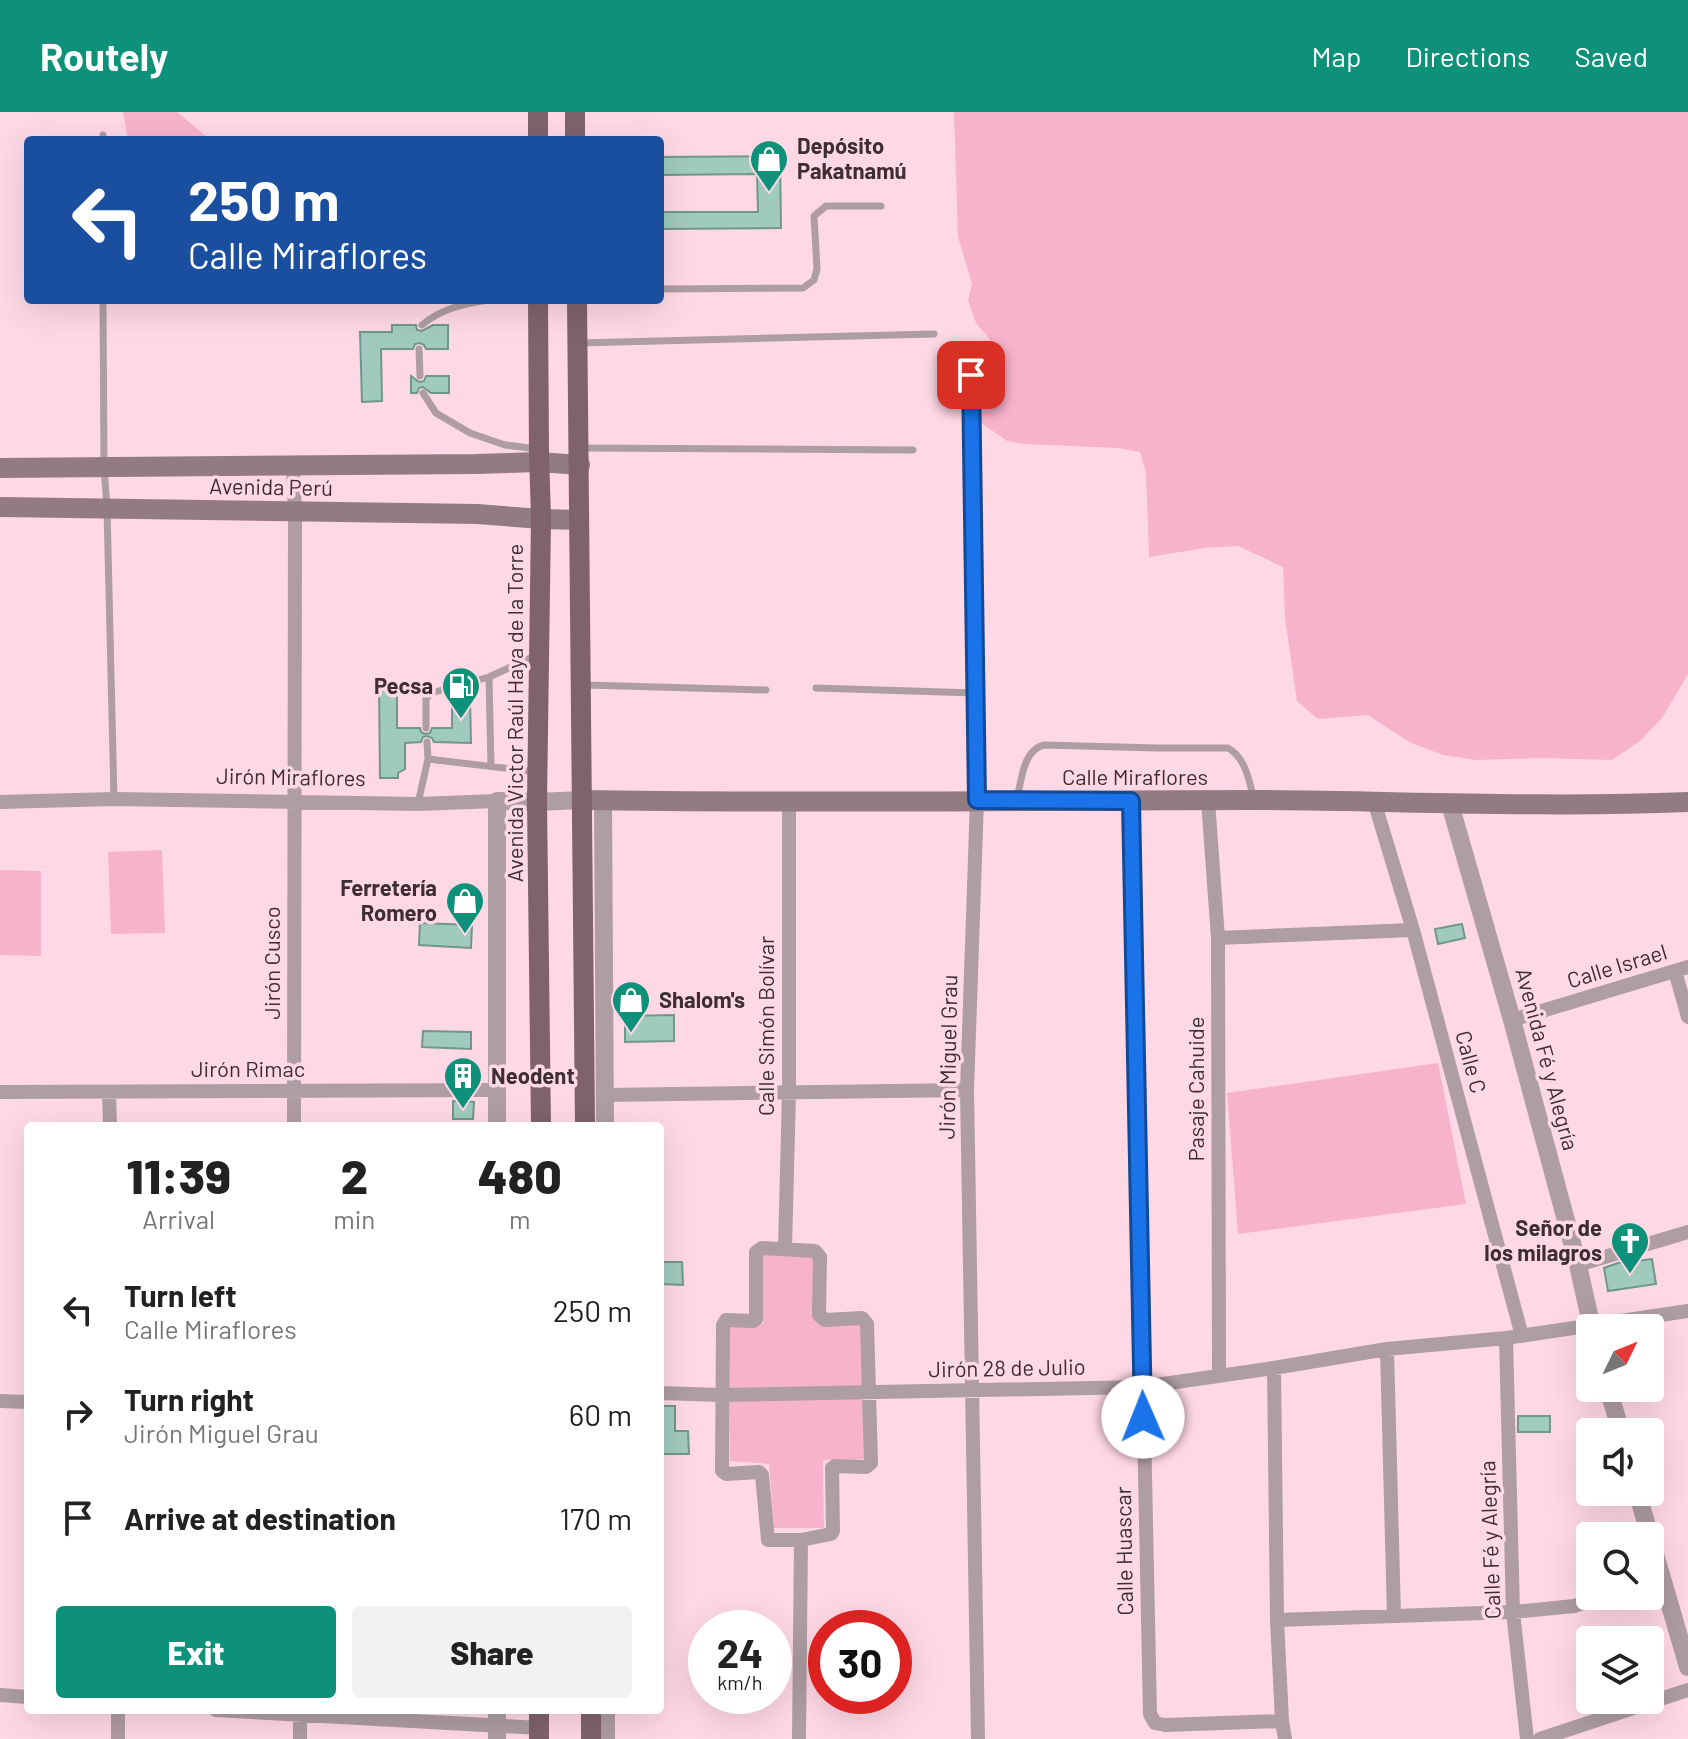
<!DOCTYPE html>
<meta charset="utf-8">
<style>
body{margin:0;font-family:Barlow,sans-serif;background:#f2f2f2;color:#222;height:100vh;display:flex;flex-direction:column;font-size:30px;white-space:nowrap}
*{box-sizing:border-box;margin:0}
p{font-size:26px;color:#767676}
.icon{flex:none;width:44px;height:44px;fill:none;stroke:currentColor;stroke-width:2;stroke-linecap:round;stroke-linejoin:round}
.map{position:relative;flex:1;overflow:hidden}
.sheet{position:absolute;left:24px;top:1010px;width:640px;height:592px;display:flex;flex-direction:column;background:#fff;border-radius:8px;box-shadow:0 8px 32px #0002}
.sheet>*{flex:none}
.banner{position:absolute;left:24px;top:24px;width:640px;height:168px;border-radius:8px;box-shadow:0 8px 32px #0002;background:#1a4fa0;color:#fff;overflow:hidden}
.needle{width:52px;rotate:47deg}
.buttons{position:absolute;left:1576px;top:1202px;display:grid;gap:16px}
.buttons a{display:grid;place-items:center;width:88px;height:88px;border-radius:8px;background:#fff;box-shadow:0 8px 32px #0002;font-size:40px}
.speed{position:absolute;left:688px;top:1498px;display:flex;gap:16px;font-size:40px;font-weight:700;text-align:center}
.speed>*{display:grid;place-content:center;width:104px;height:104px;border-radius:50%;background:#fff;box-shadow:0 8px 32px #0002;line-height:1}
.speed small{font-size:20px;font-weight:400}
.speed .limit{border:12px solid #d22;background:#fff;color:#111}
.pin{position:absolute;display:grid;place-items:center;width:68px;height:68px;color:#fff;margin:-34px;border-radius:16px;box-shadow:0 4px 12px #0006}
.me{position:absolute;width:88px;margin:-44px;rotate:359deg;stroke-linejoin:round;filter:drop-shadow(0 0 6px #0008)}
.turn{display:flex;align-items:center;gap:28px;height:168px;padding:0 32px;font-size:36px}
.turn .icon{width:104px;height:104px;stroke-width:2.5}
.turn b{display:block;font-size:56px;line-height:68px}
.eta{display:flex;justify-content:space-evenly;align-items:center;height:136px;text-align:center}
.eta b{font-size:48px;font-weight:800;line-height:56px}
.action{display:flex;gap:16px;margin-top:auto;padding:16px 32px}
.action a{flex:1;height:92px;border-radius:8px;background:#0d9179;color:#fff;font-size:32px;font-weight:800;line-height:92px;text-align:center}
.action a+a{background:#f2f2f2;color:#222}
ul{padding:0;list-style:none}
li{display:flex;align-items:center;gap:24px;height:104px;padding:0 32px}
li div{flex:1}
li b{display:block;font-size:30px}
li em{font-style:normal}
header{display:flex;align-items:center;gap:48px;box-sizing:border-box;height:112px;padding:0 40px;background:#0d9179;color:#fff}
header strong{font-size:38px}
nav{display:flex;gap:44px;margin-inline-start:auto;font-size:28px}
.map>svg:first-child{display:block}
</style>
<header>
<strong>Routely</strong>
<nav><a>Map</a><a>Directions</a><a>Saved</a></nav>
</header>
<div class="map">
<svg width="1688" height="1627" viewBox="0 0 1688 1627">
<rect width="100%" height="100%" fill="#ffd8e5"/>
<path fill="#f8b3cc" d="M123 0H177L206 24 222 28H128Z
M954 0H1688V562L1662 606 1640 629 1612 648 1543 646 1476 648 1443 643 1409 630 1368 603 1318 607 1297 589 1285 506 1283 455 1238 434 1205 436 1149 445 1146 361 1140 340 1118 336 1024 332 1007 329 977 308 976 240 996 235 976 211 968 188 972 172 958 125Z
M162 738 165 821 111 822 108 740Z
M0 758 41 759V844L0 843Z
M1438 951 1466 1092 1238 1122 1227 981Z
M763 1142 813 1143 815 1210 860 1213 865 1347 823 1348 824 1416H774L769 1352 730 1349 729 1215 763 1212Z"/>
<path fill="#a1cabe" stroke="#70978c" stroke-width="2" d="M780 44 781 116 660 117V100H758L757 62 660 63V45Z
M392 213H416L417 218 422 219 433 213H448V237H426L424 233 420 231 415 232 413 237H381L382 289 362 290 360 220H392Z
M411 264 419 270 424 269 426 264H449V281H431L423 275 419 276 417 281H411Z
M379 569H397V616H420L421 620 425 622 430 621 432 616H452V585H470L471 631 434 630 432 626 427 624 423 625 421 630 405 631V657L398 661V666H380Z
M420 811 472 813 471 836 419 833Z
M1462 812 1465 826 1438 832 1435 817Z
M674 903V929L625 930V904Z
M423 919 471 920V937L422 935Z
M453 989 474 990 473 1007H453Z
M1652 1147 1656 1172 1608 1179 1604 1156 1618 1151Z
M660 1150H682L683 1173 660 1172Z
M660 1294H675V1319H688L689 1342H660Z
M1518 1304H1550V1320H1518Z"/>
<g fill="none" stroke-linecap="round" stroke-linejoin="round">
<path stroke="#ae9da3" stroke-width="7" d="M103 23V28
M660 177 803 176 814 168 817 157 814 104 826 94H881
M103 188 104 355 107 396 114 687
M422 213C440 197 464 192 487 188
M580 231 934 222
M419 237 420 264
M423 281 436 301 470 321 505 333 538 337
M582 336 913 338
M489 565 491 654
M585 573 766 578
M816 576 975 581
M426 616V587L431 581 489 565 537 543
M428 647 537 660
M1017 686C1022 667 1023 638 1044 633L1157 636H1228C1246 646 1249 669 1254 687
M418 691 428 647 427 630"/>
<path stroke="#ae9da3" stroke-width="14" d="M971 263 977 688 967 978 978 1627
M293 353 295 399 294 1014
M1131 689 1150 1602 1155 1611 1165 1613 1282 1609
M1208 689 1218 826 1219 1264
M1374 689 1413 818 1522 1224
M0 690 114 687 418 692 497 689
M1218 826 1413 818
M1675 859 1688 905
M1512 908 1688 855
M0 980 497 978
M109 980 110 1014
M605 983 967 978
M762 1136 815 1139 820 1145 819 1203 825 1208 862 1206 867 1212 871 1351 866 1355 835 1354 832 1356 833 1419 831 1422 801 1428H768L762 1363 759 1360 726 1362 722 1359 723 1213 726 1208 753 1209 756 1207V1140Z
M785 1137 789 980V691
M1578 1153 1688 1120
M1506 1226 1513 1500 1527 1627
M1387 1237 1394 1504
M1274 1256 1277 1508 1282 1609 1285 1627
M660 1281 721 1283 1142 1275 1274 1256 1387 1237 1506 1226 1688 1199
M0 1289 28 1290
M1277 1508 1513 1500 1574 1494 1604 1484
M0 1583 28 1585
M118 1598V1627
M216 1598 539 1616
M300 1627V1598
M799 1627 801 1428
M1540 1627 1688 1578"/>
<path stroke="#ae9da3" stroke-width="18" d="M603 689 605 1014
M1450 692 1512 908 1578 1153 1592 1216
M497 1014V689L537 690 582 688
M1608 1276 1621 1320
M1637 1380 1650 1424
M1650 1425 1688 1555
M497 1598V1627
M606 1627V1598"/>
<path stroke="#937b83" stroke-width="20" d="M0 356 475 352 539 350 580 353
M0 395 477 402 541 407 579 408
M582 688C807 692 1033 688 1259 688 1402 689 1545 696 1688 690"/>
<path stroke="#7f626c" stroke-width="20" d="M538 0V28
M575 0V28
M538 188 539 340 541 407 537 690 541 1014
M577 188 585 1014
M591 1598V1627
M539 1627V1598"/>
</g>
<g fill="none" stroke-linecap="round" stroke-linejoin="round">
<defs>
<path id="route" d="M971 263 977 688 1131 689 1143 1305"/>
</defs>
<use href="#route" stroke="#114b97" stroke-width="20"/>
<use href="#route" stroke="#1a73e8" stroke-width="14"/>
</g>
<defs>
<symbol id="shop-pin" viewBox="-11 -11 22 30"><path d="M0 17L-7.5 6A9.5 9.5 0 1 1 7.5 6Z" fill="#0d9179" stroke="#ffd8e5"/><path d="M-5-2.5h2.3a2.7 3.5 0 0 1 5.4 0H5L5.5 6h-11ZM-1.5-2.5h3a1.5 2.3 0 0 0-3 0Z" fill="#fff"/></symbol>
<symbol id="fuel-pin" viewBox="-11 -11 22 30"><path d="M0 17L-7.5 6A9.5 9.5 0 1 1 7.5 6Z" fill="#0d9179" stroke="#ffd8e5"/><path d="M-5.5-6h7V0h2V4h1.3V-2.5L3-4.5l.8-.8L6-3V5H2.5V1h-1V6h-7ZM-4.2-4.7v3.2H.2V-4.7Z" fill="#fff"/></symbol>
<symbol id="building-pin" viewBox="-11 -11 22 30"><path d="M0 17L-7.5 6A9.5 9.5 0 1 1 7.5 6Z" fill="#0d9179" stroke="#ffd8e5"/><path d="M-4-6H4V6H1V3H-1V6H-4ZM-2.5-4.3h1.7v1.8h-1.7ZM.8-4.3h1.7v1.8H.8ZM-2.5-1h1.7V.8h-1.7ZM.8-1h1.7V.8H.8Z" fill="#fff"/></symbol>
<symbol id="church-pin" viewBox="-11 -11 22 30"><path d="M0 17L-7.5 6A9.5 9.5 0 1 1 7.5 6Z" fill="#0d9179" stroke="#ffd8e5"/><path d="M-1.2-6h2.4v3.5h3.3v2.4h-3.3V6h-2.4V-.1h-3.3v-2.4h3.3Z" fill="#fff"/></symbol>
</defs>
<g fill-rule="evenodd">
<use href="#shop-pin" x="747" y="25" width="44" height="60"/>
<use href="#fuel-pin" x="439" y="552" width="44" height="60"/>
<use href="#shop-pin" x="443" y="767" width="44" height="60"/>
<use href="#shop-pin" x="609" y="866" width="44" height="60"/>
<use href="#building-pin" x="441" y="942" width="44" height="60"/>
<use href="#church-pin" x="1608" y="1107" width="44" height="60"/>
</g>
<g text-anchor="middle" stroke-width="7" stroke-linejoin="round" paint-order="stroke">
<g font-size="22" font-weight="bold" fill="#3d2e34" stroke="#ffd8e5" text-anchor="start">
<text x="797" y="42">Depósito<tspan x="797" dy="25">Pakatnamú</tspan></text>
<text x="433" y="582" text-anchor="end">Pecsa</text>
<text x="437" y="784" text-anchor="end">Ferretería<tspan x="437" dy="25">Romero</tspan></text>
<text x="659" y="896">Shalom's</text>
<text x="491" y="972">Neodent</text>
<text x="1602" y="1124" text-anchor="end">Señor de<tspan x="1602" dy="25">los milagros</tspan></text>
</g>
<g font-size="22" fill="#3d2e34" stroke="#ffd8e5">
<text transform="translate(271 375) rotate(1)" y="8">Avenida Perú</text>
<text transform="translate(515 601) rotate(-90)" y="8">Avenida Victor Raúl Haya de la Torre</text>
<text transform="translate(291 665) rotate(1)" y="8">Jirón Miraflores</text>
<text x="1135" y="673">Calle Miraflores</text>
<text transform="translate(272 851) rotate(-90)" y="8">Jirón Cusco</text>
<text transform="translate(1617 854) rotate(-17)" y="8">Calle Israel</text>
<text transform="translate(766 914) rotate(-90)" y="8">Calle Simón Bolívar</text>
<text transform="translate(948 945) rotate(-89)" y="8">Jirón Miguel Grau</text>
<text transform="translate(1547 947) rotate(75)" y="8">Avenida Fé y Alegría</text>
<text transform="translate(1471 950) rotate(75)" y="8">Calle C</text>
<text x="248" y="965">Jirón Rimac</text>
<text transform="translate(1196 977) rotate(-90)" y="8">Pasaje Cahuide</text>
<text transform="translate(1007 1256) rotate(-1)" y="8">Jirón 28 de Julio</text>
<text transform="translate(1490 1428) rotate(-92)" y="8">Calle Fé y Alegría</text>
<text transform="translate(1124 1439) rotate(-91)" y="8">Calle Huascar</text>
</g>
</g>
</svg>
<div class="buttons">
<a><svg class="needle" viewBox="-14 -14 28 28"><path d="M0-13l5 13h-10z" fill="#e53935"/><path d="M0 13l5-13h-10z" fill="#767676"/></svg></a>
<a><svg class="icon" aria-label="sound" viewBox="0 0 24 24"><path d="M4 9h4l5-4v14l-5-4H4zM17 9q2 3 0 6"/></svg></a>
<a><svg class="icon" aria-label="search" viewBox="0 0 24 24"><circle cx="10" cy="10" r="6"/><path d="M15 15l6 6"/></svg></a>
<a><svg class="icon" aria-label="layers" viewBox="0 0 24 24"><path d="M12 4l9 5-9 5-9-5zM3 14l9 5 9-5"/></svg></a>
</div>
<div class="speed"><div>24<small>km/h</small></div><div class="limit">30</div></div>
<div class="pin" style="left:971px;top:263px;background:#d93025"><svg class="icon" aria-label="arrive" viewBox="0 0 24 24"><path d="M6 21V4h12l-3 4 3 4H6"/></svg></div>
<svg class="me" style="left:1143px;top:1305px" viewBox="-20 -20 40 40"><circle r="19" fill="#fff"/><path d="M0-13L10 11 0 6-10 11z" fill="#1a73e8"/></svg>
<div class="banner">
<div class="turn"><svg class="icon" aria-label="left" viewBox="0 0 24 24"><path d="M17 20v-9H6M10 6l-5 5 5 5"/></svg><div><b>250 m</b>Calle Miraflores</div></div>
</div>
<section class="sheet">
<div class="eta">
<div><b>11:39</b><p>Arrival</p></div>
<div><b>2</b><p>min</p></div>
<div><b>480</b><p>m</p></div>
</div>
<ul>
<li><svg class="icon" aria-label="left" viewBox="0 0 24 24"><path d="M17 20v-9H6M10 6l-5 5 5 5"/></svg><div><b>Turn left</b><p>Calle Miraflores</p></div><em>250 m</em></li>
<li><svg class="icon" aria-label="right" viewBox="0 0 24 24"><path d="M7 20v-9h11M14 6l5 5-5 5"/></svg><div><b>Turn right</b><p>Jirón Miguel Grau</p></div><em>60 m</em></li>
<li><svg class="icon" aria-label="arrive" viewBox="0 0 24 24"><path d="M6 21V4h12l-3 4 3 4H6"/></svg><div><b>Arrive at destination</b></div><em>170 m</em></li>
</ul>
<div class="action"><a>Exit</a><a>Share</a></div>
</section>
</div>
